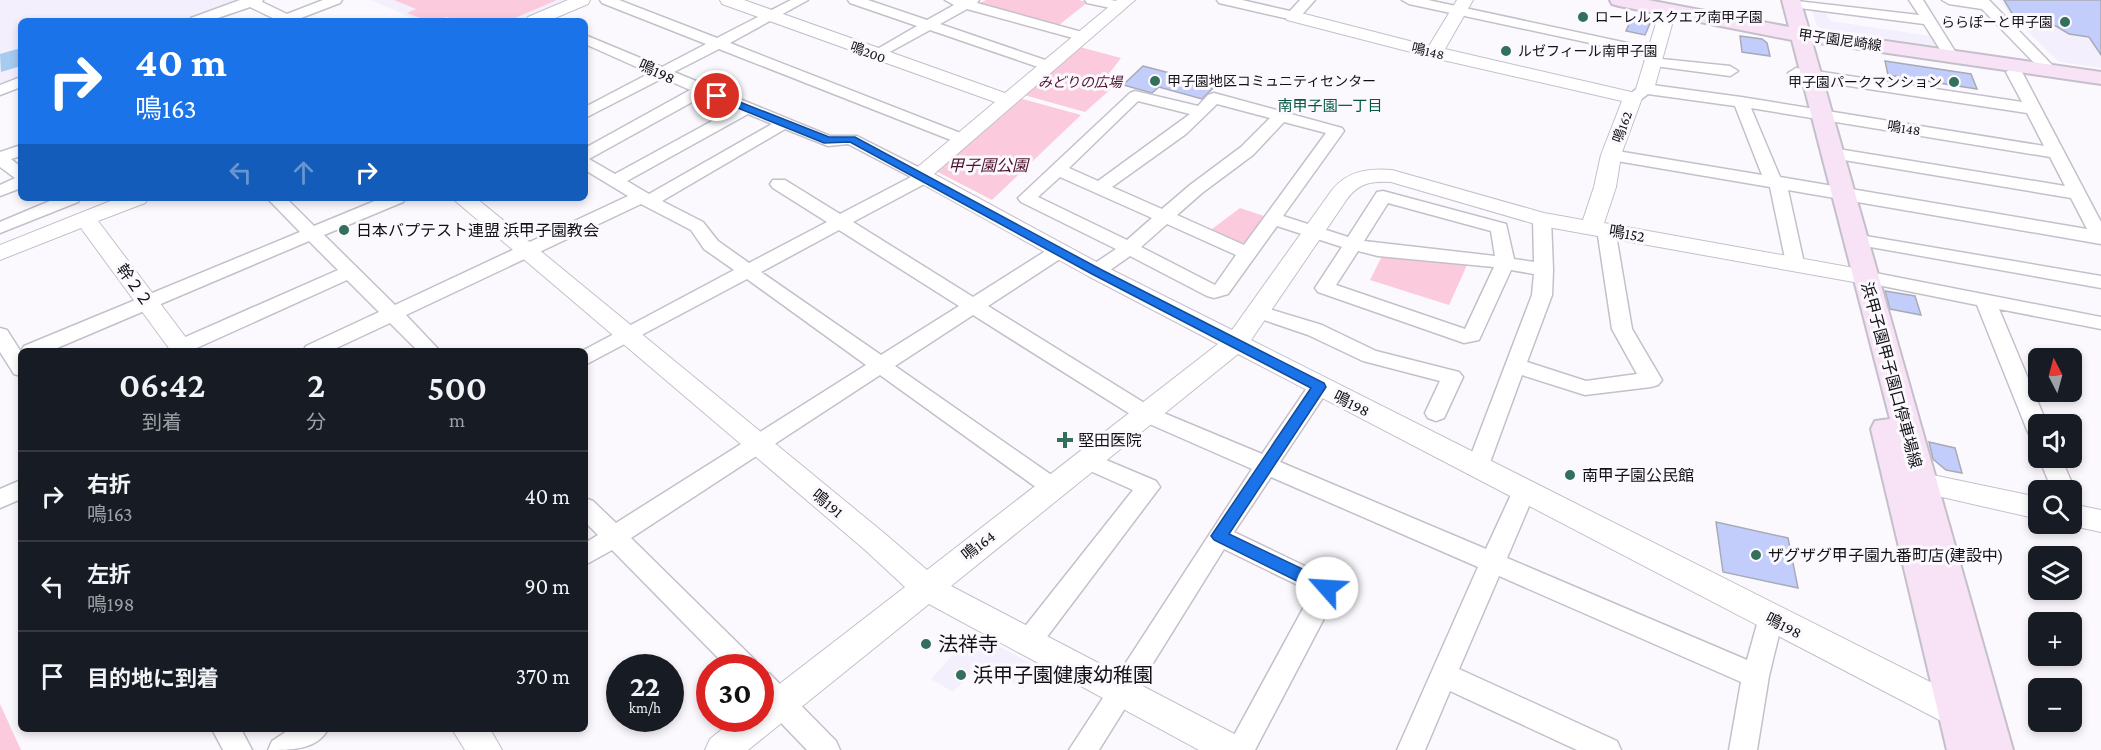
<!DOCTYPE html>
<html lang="ja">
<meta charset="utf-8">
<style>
body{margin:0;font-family:"Crimson Pro","Noto Sans JP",serif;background:#242831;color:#f1f3f6;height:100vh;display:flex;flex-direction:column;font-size:22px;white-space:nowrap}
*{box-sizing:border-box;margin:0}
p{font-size:20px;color:#9ea1a6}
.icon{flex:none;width:33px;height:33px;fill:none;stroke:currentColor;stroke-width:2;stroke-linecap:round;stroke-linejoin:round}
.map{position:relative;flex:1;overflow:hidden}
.side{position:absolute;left:18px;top:348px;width:570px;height:384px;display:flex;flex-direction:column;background:#171b24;border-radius:9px;box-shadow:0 3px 9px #0003}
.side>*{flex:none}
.banner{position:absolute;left:18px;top:18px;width:570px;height:183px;border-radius:9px;box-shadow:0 3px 9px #0003;background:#1a73e8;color:#fff;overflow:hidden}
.needle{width:39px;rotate:354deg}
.controls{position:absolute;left:2028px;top:348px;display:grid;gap:12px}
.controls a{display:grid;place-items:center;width:54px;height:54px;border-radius:9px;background:#171b24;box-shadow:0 3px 9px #0003;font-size:30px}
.speed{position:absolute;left:606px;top:654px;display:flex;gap:12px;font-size:30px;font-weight:700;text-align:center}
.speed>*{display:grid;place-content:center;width:78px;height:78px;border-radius:50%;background:#171b24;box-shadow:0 3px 9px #0003;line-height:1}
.speed small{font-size:15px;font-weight:400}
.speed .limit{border:9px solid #d22;background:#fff;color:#111}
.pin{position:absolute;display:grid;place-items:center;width:51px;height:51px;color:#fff;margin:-26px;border:3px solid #fff;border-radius:50%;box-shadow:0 2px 6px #0007}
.me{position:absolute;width:66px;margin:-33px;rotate:296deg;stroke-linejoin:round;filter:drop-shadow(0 0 4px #0008)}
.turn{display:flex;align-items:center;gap:21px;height:126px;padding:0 18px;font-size:27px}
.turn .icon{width:78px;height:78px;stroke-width:2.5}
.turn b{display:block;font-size:42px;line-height:51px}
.lanes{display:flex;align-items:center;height:57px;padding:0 18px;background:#0003;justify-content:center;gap:30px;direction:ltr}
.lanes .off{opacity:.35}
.eta{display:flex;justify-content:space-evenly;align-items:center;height:102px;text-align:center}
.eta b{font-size:36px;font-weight:600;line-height:42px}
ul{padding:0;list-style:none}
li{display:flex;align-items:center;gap:18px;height:90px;padding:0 18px;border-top:2px solid #363941}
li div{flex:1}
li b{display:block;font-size:22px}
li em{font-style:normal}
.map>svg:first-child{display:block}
</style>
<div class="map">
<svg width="2101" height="750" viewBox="0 0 2101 750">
<rect width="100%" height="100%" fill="#fbf9fe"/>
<path fill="#f3effd" d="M0 0H235L239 4 190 21H21V80L0 87Z
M371 0H569L520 21H419Z
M2000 0H2101V68L2059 62 2008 12Z
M1812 8 1825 9 1830 21 1931 36 1938 46 1825 30 1816 25Z
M972 633 1039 667 1023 689 995 672 991 677 984 672 979 679 970 674 953 692 931 679Z"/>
<path fill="#fccadd" d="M394 0H557L508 21H457L447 17C431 23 423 19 407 13L416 9Z
M986 0H1078L1088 2 1059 25 980 3Z
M1080 47 1121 58 1108 75 1121 80 1085 112 1024 95Z
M1019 98 1081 115 992 200 936 171Z
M1240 208 1264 216 1249 241 1238 244 1208 232Z
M1383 254 1468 263 1449 305 1370 280Z
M0 704 21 750H0Z"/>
<path fill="#a5cbf1" d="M21 48V66L1 72 0 54Z"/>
<path fill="#c2cdfc" stroke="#a8abb5" stroke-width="1.5" d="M2004 0H2101V55L2089 37 2069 34 2056 26 2021 21 2013 15Z
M1633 15 1652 19 1645 35 1626 31Z
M1740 36 1762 39 1767 43 1770 56 1742 52Z
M1885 61 1971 74 1977 89 1888 75Z
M1143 66 1185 77 1215 86 1202 99 1159 87 1152 93 1123 85Z
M1885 291 1915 296 1921 315 1890 309Z
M1929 442 1955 448 1962 473 1946 470 1933 459Z
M1716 522 1788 538 1798 588 1723 572Z"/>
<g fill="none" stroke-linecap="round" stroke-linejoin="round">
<defs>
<path id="minor" d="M240 0H263L262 2 287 14 323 0H342L340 3 293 21H279L250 7 209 21H189L191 18Z
M600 0H619L717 38 791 0H808L730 43 968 136 970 139 968 142H956L719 49 674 72 830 136H857L930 173 933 177 930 181 853 222 973 297 1052 247H1066L1068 251 1066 255 988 306 1154 409 1262 454 1311 382 1319 380 1327 382 1330 387 1280 462 1486 549 1515 486 1523 483 1531 486 1535 492 1507 558 1747 660 1761 610 1770 607 1779 610 1783 618 1769 676 1757 750H1729L1741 682 1499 576 1459 669 1617 741 1621 750H1577L1450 691 1425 750H1397L1478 567 1271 477 1234 532 1336 581 1340 588 1255 750H1226L1312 592 1224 549 1099 750H1069L1252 469 1138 419 973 315 895 366 1060 481 1064 487 1060 493 1052 496 1044 493 880 375 631 538 755 660 759 668H728L612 550 585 565V543L598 535 585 522V498L593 501 616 523 866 365 747 279 585 365V351H582L734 270 704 249 691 230 641 204 406 315 440 351H418L390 323 330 351H303L306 346 379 312 347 280 190 351H173L171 347 174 342 338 270 309 241 50 351H21L24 346 300 232 267 198H286L314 226 382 198H406L403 202 324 235 395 305 628 196 585 170V148L690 90 663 78 585 118V107L650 73 585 44V35L662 67 706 44 602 3ZM703 96 734 109 615 174 589 159ZM748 114 772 124 649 194 627 181ZM785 129 828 146 848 144 911 177 840 214 785 180H773L770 184 773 188 827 222 749 263 718 241 703 222 662 201ZM839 230 959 306 881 355 761 272Z
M848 0H868L927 20 954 5 945 0H979L977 3 1089 34 1091 37 1084 41 967 9 940 24 1054 63 1056 66 1049 70 1044 69 930 30 877 59 872 58 870 55 872 52 917 26 850 3Z
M1085 0H1111L1125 3 1127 6 1120 10 1087 3Z
M1217 0H1242L1290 11 1300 0H1315L1298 19 1293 20 1219 3Z
M1402 0H1428L1655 49 1662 53 1655 57 1409 4Z
M1788 0 1919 15 1909 0H1923L1958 56 1956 59H1946L1924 24 1792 7 1785 3Z
M1942 0H1989L2057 70 2049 75 2044 73 1982 9 1949 4Z
M1652 58 1730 66 1738 71 1730 76 1647 65 1645 62Z
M2014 67 2022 72 2101 222V244L1788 190 1804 263 1802 267H1788L1786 263 1770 187 1611 160 1603 155 1611 150 1762 175 1735 106 1648 94 1639 101H1627L1625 98 1640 86 1645 84 1741 97 2044 146 2027 113 1796 78 1788 73 1796 68 2022 102 2006 72ZM1751 108 2050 157 2065 186 1832 148 1824 153 1832 158 2071 198 2087 229 1780 177Z
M21 77V87L0 95V85Z
M1135 91 1198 106 1208 95 1214 93 1342 128 1344 131 1283 216 1348 237 1377 192 1383 191 1506 224 1514 259 1534 262 1533 219 1536 215H1548L1551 219 1553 270 1552 295 1527 362 1586 381 1637 374 1612 329 1597 229 1600 225H1612L1615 229 1632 329 1662 380 1658 385 1651 387 1585 395 1522 375 1488 468 1485 474 1477 476 1469 474 1466 468 1532 295 1534 274 1511 270 1479 340 1464 343 1318 292 1315 288 1342 247 1277 226 1228 294 1214 298 1207 296 1130 256 1103 275H1089L1087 271 1089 267 1116 249 1021 202 1018 198 1130 93ZM1138 101 1190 114 1098 181 1069 168ZM1217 104 1270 118 1241 147 1190 185 1162 209 1112 187 1186 134ZM1284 122 1326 133 1244 245 1177 215 1202 193 1253 155ZM1060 177 1152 218 1127 240 1038 197ZM1388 203 1491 231 1495 256 1364 241ZM1167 224 1236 255 1215 285 1141 247ZM1358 251 1378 256 1494 267 1465 329 1336 285Z
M21 145V156L11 159 21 167V188L0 196V185L15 178 0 167V152Z
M57 198H81L78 202 0 233V222Z
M1854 234 2101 276V288L1848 243 1845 239 1848 235Z
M1865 271 2101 317V329L1999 309 2047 424H2038V438L2030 436 2027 430 1977 305 1858 281 1855 277 1858 273Z
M1259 306 1322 325 1376 351 1459 372 1463 377 1444 418 1436 421 1428 418 1425 413 1440 381 1363 361 1308 335 1252 316 1249 312 1252 308Z
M0 328 7 330 21 352V376L14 374 0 352Z
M1087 452 1156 481 1160 487 1037 650 1028 653 1019 650 1015 642 1019 634 1133 490 1079 466 1076 460 1079 454Z
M2039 458H2061L2075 490 2072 496V490H2052Z
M21 480V499L0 508V489Z
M760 670 770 674 836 741 840 750H807L760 701Z
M212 729H241L252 750H223Z
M290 729H328C317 750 291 750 268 750L272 741Z"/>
<path id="tertiary" d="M568 0H590L588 4 548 21H525L528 17Z
M720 0H744L1005 93 1117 0H1135L934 174 1104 266 1232 330 1332 190C1347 171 1369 168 1392 170L1544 213 1583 220 1594 187 1601 155 1622 101 1434 58 1287 20 1285 16 1287 12 1293 11 1429 46 1457 0H1473L1445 49 1640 94 1642 98 1621 155 1616 187 1604 223 1865 270 1873 272 1877 277 1873 282 1865 284 1542 226 1391 182C1371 181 1359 183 1347 199L1251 340 1964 699 1980 704 1985 715 1980 726 1968 730 1945 723 1238 354 951 586 1244 739 1249 750H1199L929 604 748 750H705L710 739 736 718H760V699L905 587 864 549 452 198H476L884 533 927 570 1218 344 1088 276 913 179 910 175 913 171 995 102 722 4Z
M1668 5 1676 10 1654 89 1652 93H1638L1636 89 1660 10Z
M118 198H148L145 203 98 221 196 351H171L81 228 0 260V245Z
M1904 469 2038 497V519L1894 486 1890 479 1894 472Z
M2072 504 2101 510V532L2064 524H2072Z
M452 729H490L502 750H465Z"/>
<path id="secondary" d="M1610 0H1648L1789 27 1782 0H1800L1809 30 2101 72V84L1812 42 2013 750H1947L1871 429 1875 421 1890 419 1792 40 1619 6 1612 4Z"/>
</defs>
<use href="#minor" stroke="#c4c0cb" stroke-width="3"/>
<use href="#tertiary" stroke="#c4c0cb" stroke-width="2"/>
<use href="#secondary" stroke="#c4c0cb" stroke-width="4"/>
<use href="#minor" fill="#fff" fill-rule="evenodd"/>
<use href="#tertiary" fill="#fff" fill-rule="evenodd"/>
<use href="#secondary" fill="#f7e2f6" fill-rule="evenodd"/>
</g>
<path fill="#1a73e8" stroke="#114b97" stroke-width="1.5" d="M717 93 829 137H855L1100 269 1324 383 1326 387 1324 390 1229 534 1332 583 1335 588 1332 593 1327 595 1321 593 1214 540 1211 536 1311 388 1092 274 850 142 824 143 713 98 712 96Z"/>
<g fill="#32705c" stroke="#fbf9fe" stroke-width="2">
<circle cx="1583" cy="17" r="6"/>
<circle cx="2065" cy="22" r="6"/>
<circle cx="1506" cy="51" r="6"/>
<circle cx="1155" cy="81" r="6"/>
<circle cx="1954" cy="82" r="6"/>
<circle cx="344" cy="230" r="6"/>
<path d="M1062 431h6v6h6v6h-6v6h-6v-6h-6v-6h6z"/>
<circle cx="1570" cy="475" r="6"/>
<circle cx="1756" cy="555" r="6"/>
<circle cx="926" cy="644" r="6"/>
<circle cx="961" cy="675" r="6"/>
</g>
<g text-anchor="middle" stroke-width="6" stroke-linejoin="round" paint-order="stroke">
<g font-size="14" fill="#131115" stroke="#fbf9fe" text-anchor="start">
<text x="1595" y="22">ローレルスクエア南甲子園</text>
<text x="2053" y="27" text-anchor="end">ららぽーと甲子園</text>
<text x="1518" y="56">ルゼフィール南甲子園</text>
<text x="1167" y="86">甲子園地区コミュニティセンター</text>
<text x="1942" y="87" text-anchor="end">甲子園パークマンション</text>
</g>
<g font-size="14" fill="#131115" stroke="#fbf9fe">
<text transform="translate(1840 40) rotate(8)" y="5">甲子園尼崎線</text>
<text transform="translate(1428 51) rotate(13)" y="5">鳴148</text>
<text transform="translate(868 52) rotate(20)" y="5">鳴200</text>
<text transform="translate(1622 127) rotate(-70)" y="5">鳴162</text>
<text transform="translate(1904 128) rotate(9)" y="5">鳴148</text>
</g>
<g font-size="14" font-style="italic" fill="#4e1130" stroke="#fbf9fe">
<text x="1080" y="87">みどりの広場</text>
</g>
<g font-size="15" fill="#035843" stroke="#fbf9fe">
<text x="1330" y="111">南甲子園一丁目</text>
</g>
<g font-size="16" fill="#131115" stroke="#fbf9fe">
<text transform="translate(657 71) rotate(24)" y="6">鳴198</text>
<text transform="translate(1627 233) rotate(10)" y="6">鳴152</text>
<text transform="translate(135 285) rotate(54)" y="6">幹２２</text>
<text transform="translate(1892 375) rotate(75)" y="6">浜甲子園甲子園口停車場線</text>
<text transform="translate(1352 403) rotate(27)" y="6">鳴198</text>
<text transform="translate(828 503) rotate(40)" y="6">鳴191</text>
<text transform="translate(978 545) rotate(-38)" y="6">鳴164</text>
<text transform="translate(1784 625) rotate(27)" y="6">鳴198</text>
</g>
<g font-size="16" font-style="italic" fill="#4e1130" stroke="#fbf9fe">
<text x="988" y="171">甲子園公園</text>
</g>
<g font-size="16" fill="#131115" stroke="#fbf9fe" text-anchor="start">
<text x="356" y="236">日本バプテスト連盟 浜甲子園教会</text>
<text x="1078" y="446">堅田医院</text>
<text x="1582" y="481">南甲子園公民館</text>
<text x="1768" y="561">ザグザグ甲子園九番町店(建設中)</text>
</g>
<g font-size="20" fill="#131115" stroke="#fbf9fe" text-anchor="start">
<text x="938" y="651">法祥寺</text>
<text x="973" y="682">浜甲子園健康幼稚園</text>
</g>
</g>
</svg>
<div class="controls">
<a><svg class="needle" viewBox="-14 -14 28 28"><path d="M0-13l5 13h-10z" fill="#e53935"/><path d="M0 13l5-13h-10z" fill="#9ea1a6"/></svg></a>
<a><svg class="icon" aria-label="sound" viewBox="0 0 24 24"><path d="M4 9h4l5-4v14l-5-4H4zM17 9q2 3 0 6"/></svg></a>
<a><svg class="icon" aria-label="search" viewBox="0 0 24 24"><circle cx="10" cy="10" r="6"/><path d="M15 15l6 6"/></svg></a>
<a><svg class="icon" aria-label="layers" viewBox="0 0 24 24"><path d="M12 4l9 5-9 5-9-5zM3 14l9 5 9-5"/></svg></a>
<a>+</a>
<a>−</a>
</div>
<div class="speed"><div>22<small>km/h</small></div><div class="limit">30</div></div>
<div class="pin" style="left:717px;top:96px;background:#d93025"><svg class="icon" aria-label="arrive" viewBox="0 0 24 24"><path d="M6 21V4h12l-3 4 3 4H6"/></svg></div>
<svg class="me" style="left:1327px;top:588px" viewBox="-20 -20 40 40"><circle r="19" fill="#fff"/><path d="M0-13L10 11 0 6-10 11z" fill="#1a73e8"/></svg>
<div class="banner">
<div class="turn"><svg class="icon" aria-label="right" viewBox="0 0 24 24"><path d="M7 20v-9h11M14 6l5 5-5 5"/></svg><div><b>40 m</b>鳴163</div></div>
<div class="lanes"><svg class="icon off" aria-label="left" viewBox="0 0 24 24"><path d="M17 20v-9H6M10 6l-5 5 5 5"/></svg><svg class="icon off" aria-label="ahead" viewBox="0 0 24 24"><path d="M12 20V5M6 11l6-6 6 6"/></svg><svg class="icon" aria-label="right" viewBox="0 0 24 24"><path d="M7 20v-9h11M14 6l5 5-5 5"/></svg></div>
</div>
<section class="side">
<div class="eta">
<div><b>06:42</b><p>到着</p></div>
<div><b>2</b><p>分</p></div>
<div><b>500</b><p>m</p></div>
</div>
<ul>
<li><svg class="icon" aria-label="right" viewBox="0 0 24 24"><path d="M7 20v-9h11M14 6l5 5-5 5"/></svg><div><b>右折</b><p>鳴163</p></div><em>40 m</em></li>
<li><svg class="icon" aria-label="left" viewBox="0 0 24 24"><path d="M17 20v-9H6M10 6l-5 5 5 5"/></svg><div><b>左折</b><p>鳴198</p></div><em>90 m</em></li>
<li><svg class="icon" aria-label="arrive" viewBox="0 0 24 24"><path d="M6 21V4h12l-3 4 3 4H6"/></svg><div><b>目的地に到着</b></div><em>370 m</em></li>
</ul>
</section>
</div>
